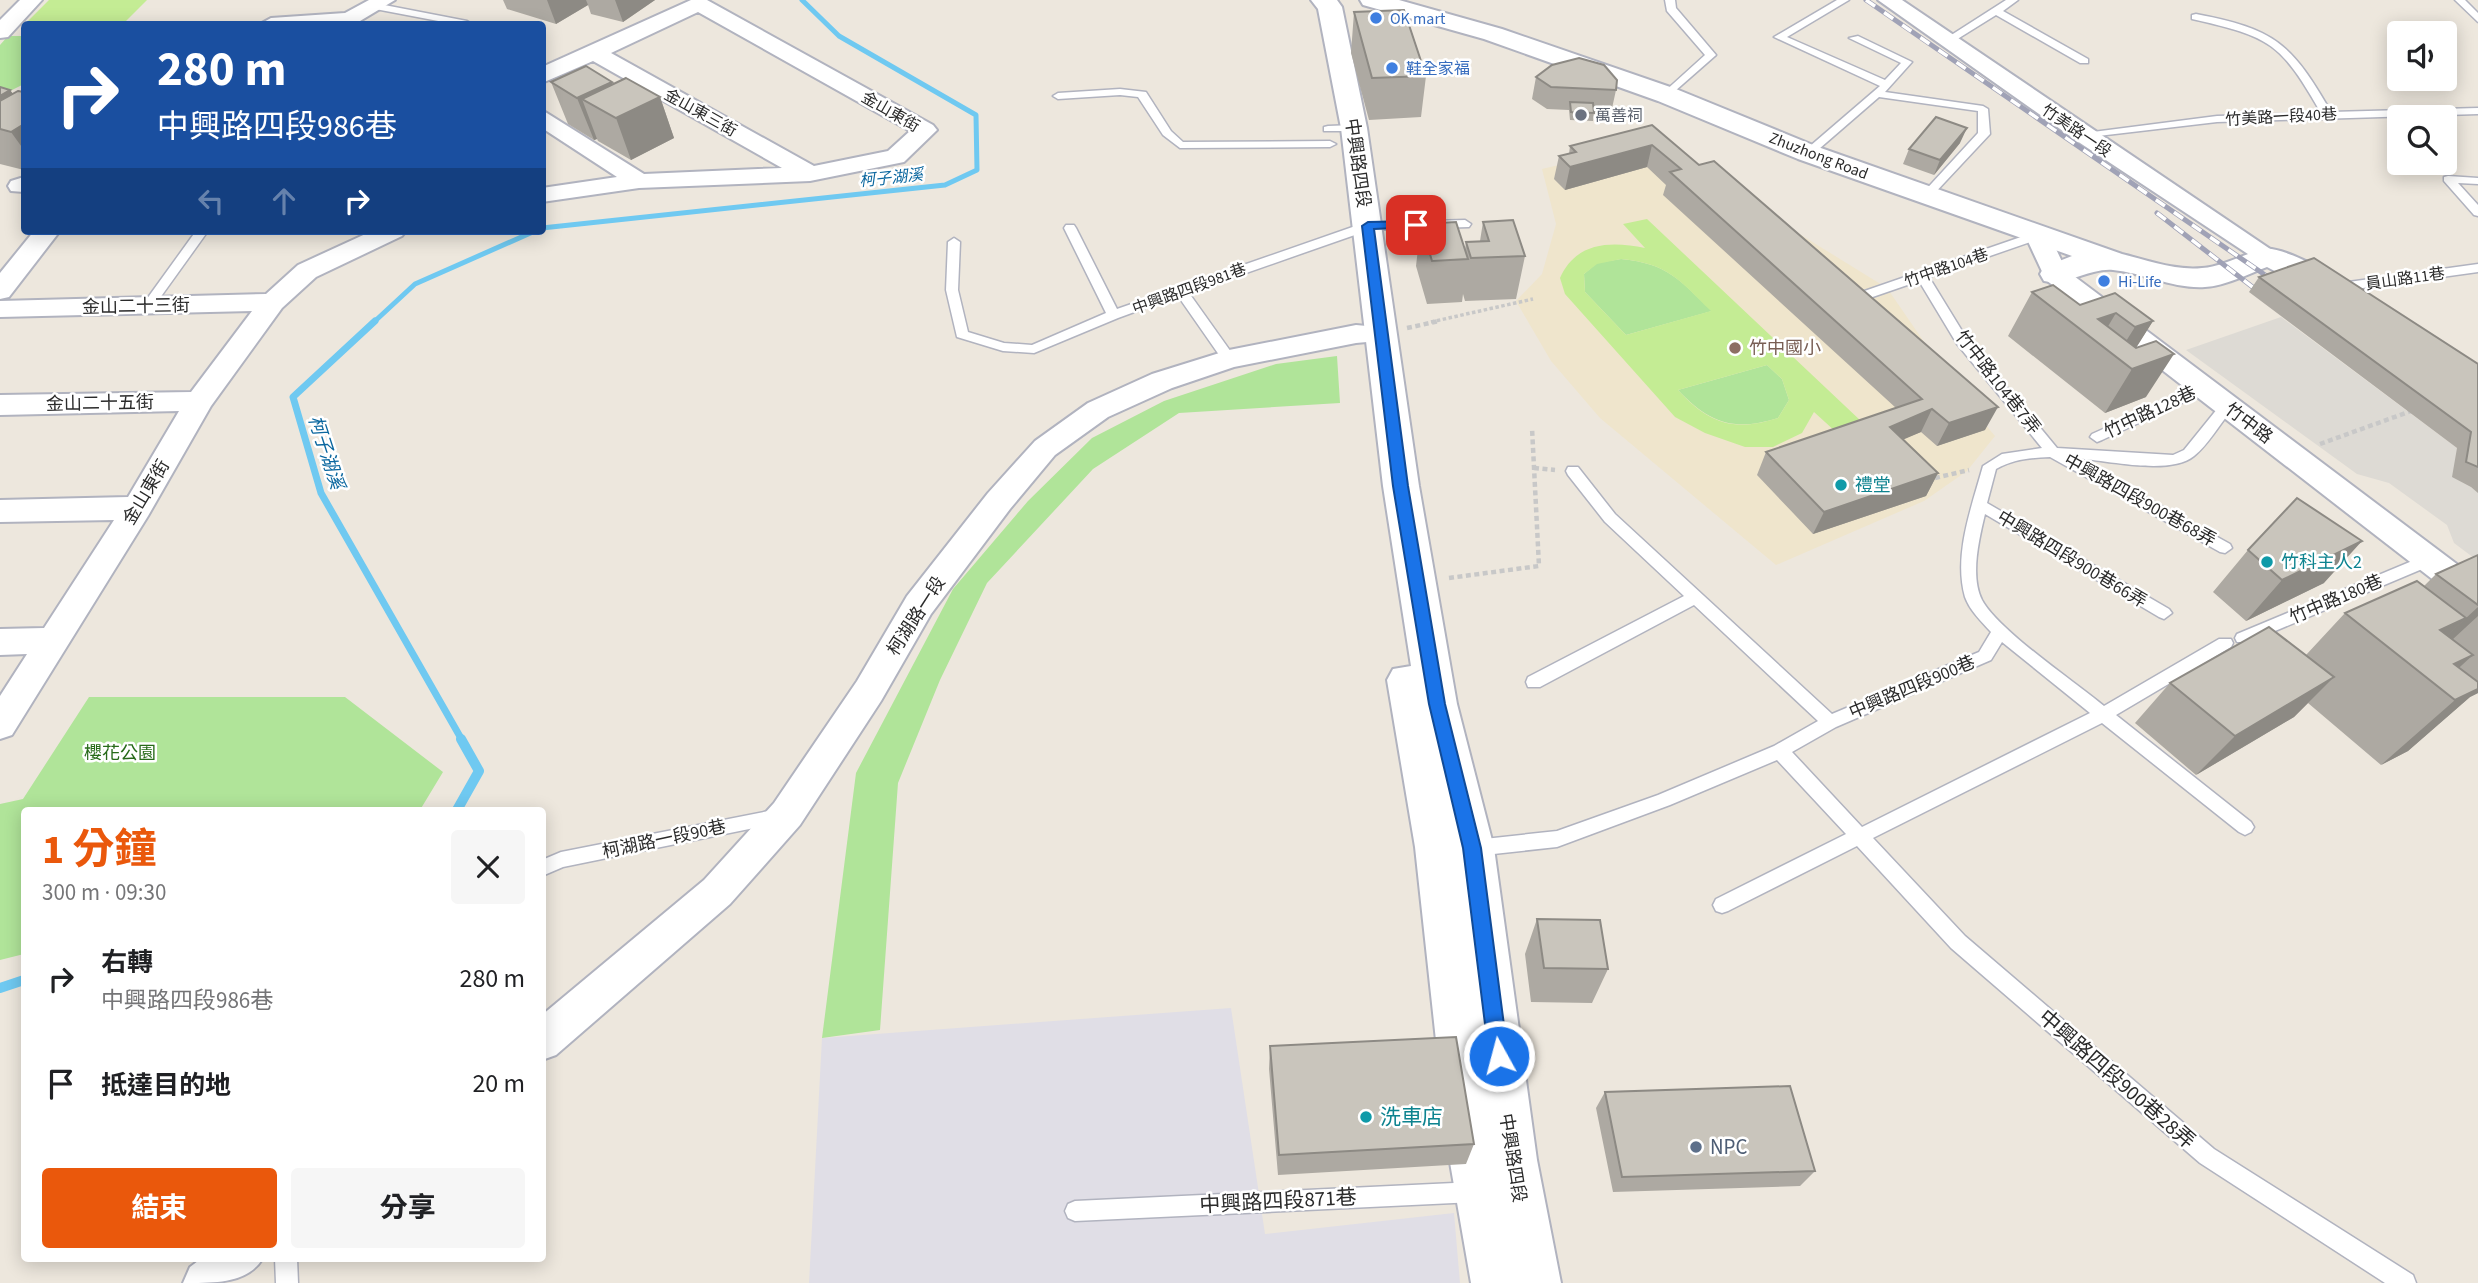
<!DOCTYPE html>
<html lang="zh-TW">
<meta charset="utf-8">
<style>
body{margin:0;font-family:"Source Sans 3","Noto Sans TC",sans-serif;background:#f6f6f6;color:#202124;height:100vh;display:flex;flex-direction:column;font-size:26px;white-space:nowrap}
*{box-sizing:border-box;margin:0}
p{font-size:23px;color:#757577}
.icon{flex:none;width:38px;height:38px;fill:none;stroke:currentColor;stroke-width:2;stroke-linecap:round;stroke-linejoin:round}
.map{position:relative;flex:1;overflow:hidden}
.details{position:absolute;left:21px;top:807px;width:525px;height:455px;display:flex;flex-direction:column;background:#fff;border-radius:7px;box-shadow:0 4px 18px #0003}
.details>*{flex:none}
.guide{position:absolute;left:21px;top:21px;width:525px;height:214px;border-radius:7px;box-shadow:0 4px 18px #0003;background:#1a4fa0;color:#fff;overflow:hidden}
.tools{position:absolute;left:2387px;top:21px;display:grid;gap:14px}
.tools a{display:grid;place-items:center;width:70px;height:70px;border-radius:7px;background:#fff;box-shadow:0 4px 18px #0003;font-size:35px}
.pin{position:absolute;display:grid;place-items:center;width:60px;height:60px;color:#fff;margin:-30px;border-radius:14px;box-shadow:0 4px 10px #0006}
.me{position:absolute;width:77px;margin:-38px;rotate:353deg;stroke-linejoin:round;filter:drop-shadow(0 0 5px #0008)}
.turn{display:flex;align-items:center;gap:24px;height:147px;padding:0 21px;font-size:32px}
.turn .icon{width:91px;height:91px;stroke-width:2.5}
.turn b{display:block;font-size:49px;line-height:60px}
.lanes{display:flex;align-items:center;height:66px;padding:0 21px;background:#0003;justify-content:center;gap:35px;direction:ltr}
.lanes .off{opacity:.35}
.round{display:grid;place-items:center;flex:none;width:74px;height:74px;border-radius:7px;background:#f6f6f6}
.headline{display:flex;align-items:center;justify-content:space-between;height:119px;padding:0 21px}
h1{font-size:42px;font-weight:700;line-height:52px;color:#ea580c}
.cta{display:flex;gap:14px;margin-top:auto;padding:14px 21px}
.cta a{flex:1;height:80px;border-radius:7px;background:#ea580c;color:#fff;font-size:28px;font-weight:700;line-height:80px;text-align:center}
.cta a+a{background:#f6f6f6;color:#202124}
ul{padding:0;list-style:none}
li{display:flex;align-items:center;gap:21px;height:105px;padding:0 21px}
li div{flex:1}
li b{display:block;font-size:26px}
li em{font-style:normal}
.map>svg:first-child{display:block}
</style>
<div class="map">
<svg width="2478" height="1283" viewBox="0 0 2478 1283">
<rect width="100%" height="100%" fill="#ede7dd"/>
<path fill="#e0dee6" d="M1231 1008 1265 1234 1454 1213 1460 1283H809L822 1038Z"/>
<path fill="#efe5cc" d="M1652 143 1887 288 1962 397 1995 436 1967 471 1924 501 1776 565 1600 418 1551 361 1516 301 1542 274 1556 224 1542 169Z"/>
<path fill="#b0e499" d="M8 36H24V84L0 96V45Z
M1621 259C1669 264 1678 279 1712 311L1626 335 1585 292 1584 274 1597 263Z
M1337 356 1340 403 1179 413 1093 469 987 583 940 680 898 783 880 1030 822 1038 856 773 953 589 1028 501 1092 438 1164 401 1276 364Z
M1767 365 1782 379 1789 400 1778 418C1734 432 1709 423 1678 390Z
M89 697H345L443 772 420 810H24V954L0 960V804L23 799Z"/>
<path fill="#c4ec94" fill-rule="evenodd" d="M49 0H147L126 21 27 22Z
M1647 219 1862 422 1836 432 1814 412 1802 433 1773 447H1745L1705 433 1675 417 1565 294 1560 278C1576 242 1610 241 1645 248L1623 224ZM1621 259C1669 264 1678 279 1711 311L1626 335 1585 292 1584 274 1597 264ZM1767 365 1782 379 1789 400 1778 418C1734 432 1709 424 1678 390Z"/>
<path fill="#dddad4" d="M2281 317 2457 448 2471 487 2478 492V561L2454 543 2447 525 2389 483 2357 474 2186 350Z"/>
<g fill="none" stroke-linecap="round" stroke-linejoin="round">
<path stroke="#6fc9f1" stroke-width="5" d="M542 228 945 185 977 170 976 115 839 36 802 0
M374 322 415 284 535 231"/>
<path stroke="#6fc9f1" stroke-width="7" d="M375 321 293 397 321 493 462 740"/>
<path stroke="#6fc9f1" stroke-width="10" d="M457 810 479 771 461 739
M0 988 24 980"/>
<defs>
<path id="lane" d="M1665 0H1675L1676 8 1716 55 1667 98 1663 97V93L1705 55 1667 11Z
M1837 0H1849L1787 37 1885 80 1901 63 1849 38 1858 36 1912 62 1885 92 1983 106 1988 109 1990 134 1931 197 1927 198 1921 195 1978 133V111L1879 97 1812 155 1802 153 1880 86 1774 37Z
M2006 0H2018L2003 11 2088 59V63H2080L1996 15 1951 43 1942 41Z
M2455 0H2465L2478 13V22Z
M374 3 467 21 472 24H454L370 8V4Z
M2196 14C2275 29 2291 43 2331 112L2478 108V114L2217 122 2081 138 2079 136 2085 133 2217 116 2321 113C2280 42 2271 37 2192 19V15Z
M1120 89 1146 92 1171 131 1183 142 1330 141 1336 144 1330 147 1180 148 1163 135 1138 97 1120 95 1058 99 1053 96 1058 93Z
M1328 126 1354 125 1360 128 1354 131H1324V127Z
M2448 176 2478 178V184L2458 183 2478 205V216L2474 215 2444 181V177Z
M1465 220 1471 224 1469 227 1369 230 1189 293 1236 359 1229 363 1224 362 1178 296 1118 318 1034 353 1003 351 957 337 946 290 948 242 954 238 960 242 958 290 968 332 1004 343 1032 345 1106 313 1064 228 1066 225H1074L1076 228 1117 309 1364 223Z
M196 231H208L152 309H144V303Z
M2038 231 2044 235 2042 238 1929 277 1967 339 2057 448 2173 455 2184 450 2222 403H2232L2234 406 2232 409C2220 424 2208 445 2194 456 2170 476 2105 460 2075 458L2230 544 2232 548 2225 553 2220 552 2050 457C2030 458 2014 459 1996 469L1987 503 2169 609 2172 613 2164 619 2159 617 1985 514C1979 539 1970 576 1982 600 1998 630 2075 682 2104 706L2219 639H2231L2233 643 2231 647 2116 715 2251 822 2254 827 2251 832 2245 835 2239 832 2102 723 1873 838 1965 936 2214 1149 2413 1275 2416 1283H2385L2200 1163 1951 948 1857 846 1728 911 1722 913 1716 911 1713 905 1716 899 1846 834 1777 760 1670 805 1557 847 1475 856 1469 853 1466 848 1469 843 1475 840 1557 831 1658 795 1774 746 1818 721 1694 605 1540 687H1528L1526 682 1528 677 1684 596 1605 522 1568 475 1566 471 1568 467H1578L1615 514 1832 714 1979 652 1991 632C1982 622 1970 611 1965 597 1953 555 1972 506 1983 466L2002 454 2042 448 1957 344 1919 281 1858 302H1850L1848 299 1850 296ZM2002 642 2090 713 1862 827 1792 752 1836 727 1991 660Z
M2478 264V272L2334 292 2328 288 2334 284Z
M2203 384 2208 385V391L2102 440 2097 442 2090 437 2092 434Z
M2429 554 2434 556 2437 560 2434 564 2249 642H2237L2235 638 2237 634Z
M779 809 785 811 788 816 785 821 779 823 563 867 542 876V860L561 852Z
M1475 1182 1482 1185 1485 1192 1482 1199 1475 1202 1075 1221 1068 1218 1065 1211 1068 1204 1075 1201Z
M275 1258H297L298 1283H276Z"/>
<path id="street" d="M20 0H42L8 37 0 38V20Z
M369 0H395L355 24H260L271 18 345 13Z
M691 0H707L933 125 937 130 904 162 810 181 639 188 542 202V188L617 177 542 128V110L644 174 782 168 593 61 542 83V67ZM698 12 910 131 888 151 814 166 611 53Z
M1878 0H1902L2282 257 2278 262H2260L2077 141Z
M24 177V192L11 191 8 186 11 181Z
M2038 227 2047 230 2066 270 2478 580V609L2467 606 2046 280 2025 235 2029 230Z
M34 231H60L9 297 0 299V273Z
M372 231H406L402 236 316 277 282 308 211 406 148 516 12 735 0 739V696L27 654 0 655V629L44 628 114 520 0 522V500L128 497 179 411 0 415V395L191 392 252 311 0 317V301L266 294 298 265Z
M1356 325 1389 328 1393 334 1389 340 1356 343 1234 367 1172 388 1108 417 1055 455 1010 509 931 614 881 701 800 825 730 904 556 1055 542 1060V1015L704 880 774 803 857 681 907 596 988 493 1035 441 1088 403 1152 374 1229 350Z
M202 1258H263C248 1283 218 1283 183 1283L190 1267Z"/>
<path id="secondary" d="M1311 0H1337L1342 7 1367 128 1419 486 1457 704 1494 848 1537 1160 1561 1283H1471L1448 1151 1415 847 1387 680 1393 669 1411 666 1383 486 1341 128 1318 9Z
M1360 0H1399L1502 29 1676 89 1818 147 2122 254C2147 260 2176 271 2202 268 2223 267 2244 253 2265 249 2282 246 2342 277 2351 291L2347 298C2324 304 2289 278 2267 267 2248 274 2225 286 2205 287 2173 289 2144 273 2113 270 2089 268 2068 286 2044 281L2040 274 2044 267 2072 256 1798 159 1658 101 1484 39 1363 5Z"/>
</defs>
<use href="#lane" stroke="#b1b3bf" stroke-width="3"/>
<use href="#street" stroke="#b1b3bf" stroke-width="4"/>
<use href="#secondary" stroke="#b1b3bf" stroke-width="4"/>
<path stroke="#c8c8c8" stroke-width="3.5" stroke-dasharray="3.5 2.5" stroke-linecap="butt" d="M1431 322 1533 299"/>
<path stroke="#c8c8c8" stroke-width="4.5" stroke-dasharray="5 3.5" stroke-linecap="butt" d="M1407 328 1439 321
M2320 444 2414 410
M1534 468 1555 470
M1935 478 1969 470
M1449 578 1539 566 1532 428"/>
<use href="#lane" fill="#fff" fill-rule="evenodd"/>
<use href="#street" fill="#fff" fill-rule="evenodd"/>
<use href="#secondary" fill="#fff" fill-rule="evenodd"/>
<defs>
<path id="rail" d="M1866 0 2281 286
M2157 213 2268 299"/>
</defs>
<use href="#rail" stroke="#a0a2b6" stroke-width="5"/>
<use href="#rail" stroke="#fff" stroke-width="3.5" stroke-dasharray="11" stroke-linecap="butt"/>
</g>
<path fill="#ada9a2" d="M503 0H655L623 22 591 14 588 5 556 24 507 9Z
M1354 12 1426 76 1421 117 1369 120 1351 53Z
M1536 77 1616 90 1611 113 1594 112 1593 121 1570 120 1569 110 1547 109 1532 99Z
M551 82 613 84 660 97 674 138 631 160 598 141 597 139 594 140 568 124Z
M0 87 10 90 13 94 24 92V170L0 164Z
M1652 125 1985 430 1937 446 1921 432 1903 439 1938 473 1926 496 1813 534 1757 475 1766 452 1896 408 1663 195 1666 185 1647 167 1565 190 1554 179 1559 156 1569 154 1570 146Z
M1960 143 1934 175 1903 164 1909 149Z
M1483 222 1525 256 1516 299 1465 301 1463 294 1462 302 1427 304 1416 266 1421 224 1465 250 1466 242 1480 241Z
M2259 277 2478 364V493L2471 487 2452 477 2457 448 2249 292Z
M2032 292 2080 305 2153 321 2136 347 2146 397 2105 413 2008 336Z
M2248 550 2324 583 2246 621 2213 592Z
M2478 555V693L2470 697 2408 751 2381 765 2308 703 2294 717 2196 775 2135 723 2170 683 2306 655 2345 613 2424 586 2436 574Z
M1537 919 1608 969 1592 1003 1531 1002 1525 954Z
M1270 1046 1474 1144 1466 1164 1278 1175 1269 1069Z
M1605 1092 1815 1171 1800 1186 1613 1192 1596 1108Z"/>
<path fill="#8d8a84" d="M547 0H586L588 5 556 24Z
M615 0H655L623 22Z
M612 82 624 114 660 97 674 138 631 160 616 118 582 99 597 139 594 140 577 98Z
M10 90 24 109V150L11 132 0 129V96Z
M1967 128 1960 143 1934 175 1940 160Z
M1652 145 1647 167 1565 190 1570 167Z
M2116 313 2098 343V319Z
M2153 321 2126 364 2116 357 2135 327Z
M2174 354 2146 397 2105 413 2132 369Z
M1998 407 1985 430 1937 446 1949 423Z
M1932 409 1921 432 1879 450 1890 427Z
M1938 473 1926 496 1813 534 1824 512Z
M2362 541 2324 583 2246 621 2282 580Z
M2478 607V616L2426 664 2413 667Z
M2466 618 2413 667 2440 630Z
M2473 655 2438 687 2454 664Z
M2334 677 2294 717 2196 775 2235 736Z
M2478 689V693L2470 697 2408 751 2381 765 2455 700Z"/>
<path fill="#c9c5bc" stroke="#8d8a84" stroke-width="2" d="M1404 10 1426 76 1372 78 1354 12Z
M1579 58 1604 65 1617 80 1616 90 1551 87 1536 77 1552 65Z
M586 66 612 82 577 98 551 82Z
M626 78 660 97 616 118 582 99Z
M0 87 10 90 0 96Z
M18 91 24 92V124L11 132 0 129V101Z
M1570 102 1593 103 1594 113 1571 112Z
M1936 117 1967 128 1940 160 1909 149Z
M1652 125 1699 165 1714 161 1998 407 1949 423 1932 409 1890 427 1938 473 1824 512 1766 452 1922 399 1670 172 1681 169 1652 145 1570 167 1559 156 1576 152 1570 146Z
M1513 220 1525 256 1471 258 1466 242 1489 241 1483 222Z
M1456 222 1468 259 1432 261 1421 224Z
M2314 258 2478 364V467L2466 462 2471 432 2259 277Z
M2053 285 2080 305 2115 293 2153 321 2135 327 2116 313 2098 319 2136 348 2156 341 2174 354 2132 369 2032 292Z
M2297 498 2362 541 2282 580 2248 550Z
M2478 555V605L2436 574Z
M2417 581 2466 618 2440 630 2473 655 2454 664 2478 682V689L2455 700 2345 613Z
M2269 627 2334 677 2235 736 2170 683Z
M1537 919 1600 920 1608 969 1544 968Z
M1456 1037 1474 1144 1279 1155 1270 1046Z
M1790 1086 1815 1171 1622 1177 1605 1092Z"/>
<path fill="#1a73e8" stroke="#114b97" stroke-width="2" d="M1416 221 1422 225 1420 227 1374 229 1408 486 1445 704 1481 848 1508 1056 1506 1063 1499 1066 1492 1063 1489 1056 1463 848 1429 704 1393 486 1362 226 1368 222Z"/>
<g fill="#3f7fe0" stroke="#fff" stroke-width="2.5">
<circle cx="1376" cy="18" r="7"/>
<circle cx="1392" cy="68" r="7"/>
<circle cx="2104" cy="281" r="7"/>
</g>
<circle fill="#6b7280" stroke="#fff" stroke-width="2.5" cx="1581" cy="115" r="7"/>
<circle fill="#8d6e63" stroke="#fff" stroke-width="2.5" cx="1735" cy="348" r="7"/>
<g fill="#0f9aa8" stroke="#fff" stroke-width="2.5">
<circle cx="1841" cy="485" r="7"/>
<circle cx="2267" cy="562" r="7"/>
<circle cx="1366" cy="1117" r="7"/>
</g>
<circle fill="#5c6f8a" stroke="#fff" stroke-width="2.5" cx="1696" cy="1147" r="7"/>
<g text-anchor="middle" stroke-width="5" stroke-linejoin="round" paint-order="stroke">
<g font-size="16" fill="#366cbe" stroke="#fff" text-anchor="start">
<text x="1390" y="24">OK mart</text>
<text x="1406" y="74">鞋全家福</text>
<text x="2118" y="287">Hi-Life</text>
</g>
<g font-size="16" fill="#2b2b2b" stroke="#fff">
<text transform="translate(891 111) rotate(30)" y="6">金山東街</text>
<text transform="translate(701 112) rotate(29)" y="6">金山東三街</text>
<text transform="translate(2281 116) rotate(-3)" y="6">竹美路一段40巷</text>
<text transform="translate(2077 130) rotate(34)" y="6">竹美路一段</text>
<text transform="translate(1819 155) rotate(21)" y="6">Zhuzhong Road</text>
<text transform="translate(1946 267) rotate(-19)" y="6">竹中路104巷</text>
<text transform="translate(2405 278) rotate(-8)" y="6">員山路11巷</text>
<text transform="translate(1189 288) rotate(-20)" y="6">中興路四段981巷</text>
</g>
<g font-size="16" fill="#5b616d" stroke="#fff" text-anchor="start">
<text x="1595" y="121">萬善祠</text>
</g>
<g font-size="16" font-style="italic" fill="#0b679f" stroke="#fff">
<text transform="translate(891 177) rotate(-6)" y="6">柯子湖溪</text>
</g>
<g font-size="18" fill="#2b2b2b" stroke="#fff">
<text transform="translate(1358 163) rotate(82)" y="6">中興路四段</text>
<text transform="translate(136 306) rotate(-1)" y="6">金山二十三街</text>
<text transform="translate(1998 382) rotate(52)" y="6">竹中路104巷7弄</text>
<text transform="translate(100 403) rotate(-1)" y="6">金山二十五街</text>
<text transform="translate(2150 412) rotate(-25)" y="6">竹中路128巷</text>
<text transform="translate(2249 423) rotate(37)" y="6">竹中路</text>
<text transform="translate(146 492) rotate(-59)" y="6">金山東街</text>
<text transform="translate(2140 500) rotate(29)" y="6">中興路四段900巷68弄</text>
<text transform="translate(2072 559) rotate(31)" y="6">中興路四段900巷66弄</text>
<text transform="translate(2336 599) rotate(-23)" y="6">竹中路180巷</text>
<text transform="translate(916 616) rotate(-57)" y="6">柯湖路一段</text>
<text transform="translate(1912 687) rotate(-23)" y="6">中興路四段900巷</text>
<text transform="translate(664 839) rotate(-12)" y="6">柯湖路一段90巷</text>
<text transform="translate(1513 1158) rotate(81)" y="6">中興路四段</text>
</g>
<g font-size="18" fill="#785e54" stroke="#fff" text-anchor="start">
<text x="1749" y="354">竹中國小</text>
</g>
<g font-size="18" fill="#0d838f" stroke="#fff" text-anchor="start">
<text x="1855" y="491">禮堂</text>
<text x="2281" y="568">竹科主人2</text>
</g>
<g font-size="18" fill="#276a19" stroke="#fff">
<text x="120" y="759">櫻花公園</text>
</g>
<g font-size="19" font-style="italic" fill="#0b679f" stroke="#fff">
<text transform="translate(327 452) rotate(72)" y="7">柯子湖溪</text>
</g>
<g font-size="21" fill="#2b2b2b" stroke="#fff">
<text transform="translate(2117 1079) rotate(41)" y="7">中興路四段900巷28弄</text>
<text transform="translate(1278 1201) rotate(-3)" y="7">中興路四段871巷</text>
</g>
<g font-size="21" fill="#0d838f" stroke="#fff" text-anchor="start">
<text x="1380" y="1124">洗車店</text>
</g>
<g font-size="21" fill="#4e5e75" stroke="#fff" text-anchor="start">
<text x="1710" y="1154">NPC</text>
</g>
</g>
</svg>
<div class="tools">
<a><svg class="icon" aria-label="sound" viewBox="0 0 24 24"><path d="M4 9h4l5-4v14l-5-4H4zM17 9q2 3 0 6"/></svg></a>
<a><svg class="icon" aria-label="search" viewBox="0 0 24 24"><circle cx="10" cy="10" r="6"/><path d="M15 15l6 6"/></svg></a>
</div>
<div class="pin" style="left:1416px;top:225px;background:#d93025"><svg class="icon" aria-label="arrive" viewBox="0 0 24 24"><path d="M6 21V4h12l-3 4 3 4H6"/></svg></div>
<svg class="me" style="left:1499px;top:1056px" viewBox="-20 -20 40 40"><circle r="17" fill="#1a73e8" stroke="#fff" stroke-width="3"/><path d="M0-11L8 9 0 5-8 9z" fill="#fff"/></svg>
<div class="guide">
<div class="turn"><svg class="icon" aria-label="right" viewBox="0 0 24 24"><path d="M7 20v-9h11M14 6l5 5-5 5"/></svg><div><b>280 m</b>中興路四段986巷</div></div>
<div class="lanes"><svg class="icon off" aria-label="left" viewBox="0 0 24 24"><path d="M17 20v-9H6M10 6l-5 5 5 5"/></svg><svg class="icon off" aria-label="ahead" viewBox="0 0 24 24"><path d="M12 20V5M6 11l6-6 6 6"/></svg><svg class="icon" aria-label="right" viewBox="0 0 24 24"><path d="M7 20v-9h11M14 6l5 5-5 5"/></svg></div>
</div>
<section class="details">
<div class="headline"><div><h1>1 分鐘</h1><p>300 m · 09:30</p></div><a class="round"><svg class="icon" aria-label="close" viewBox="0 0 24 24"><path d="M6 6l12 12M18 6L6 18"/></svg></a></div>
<ul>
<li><svg class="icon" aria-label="right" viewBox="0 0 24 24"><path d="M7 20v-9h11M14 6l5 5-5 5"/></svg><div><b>右轉</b><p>中興路四段986巷</p></div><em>280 m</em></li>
<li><svg class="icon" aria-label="arrive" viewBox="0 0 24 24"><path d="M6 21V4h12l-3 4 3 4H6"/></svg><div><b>抵達目的地</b></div><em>20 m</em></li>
</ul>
<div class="cta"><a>結束</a><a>分享</a></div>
</section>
</div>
